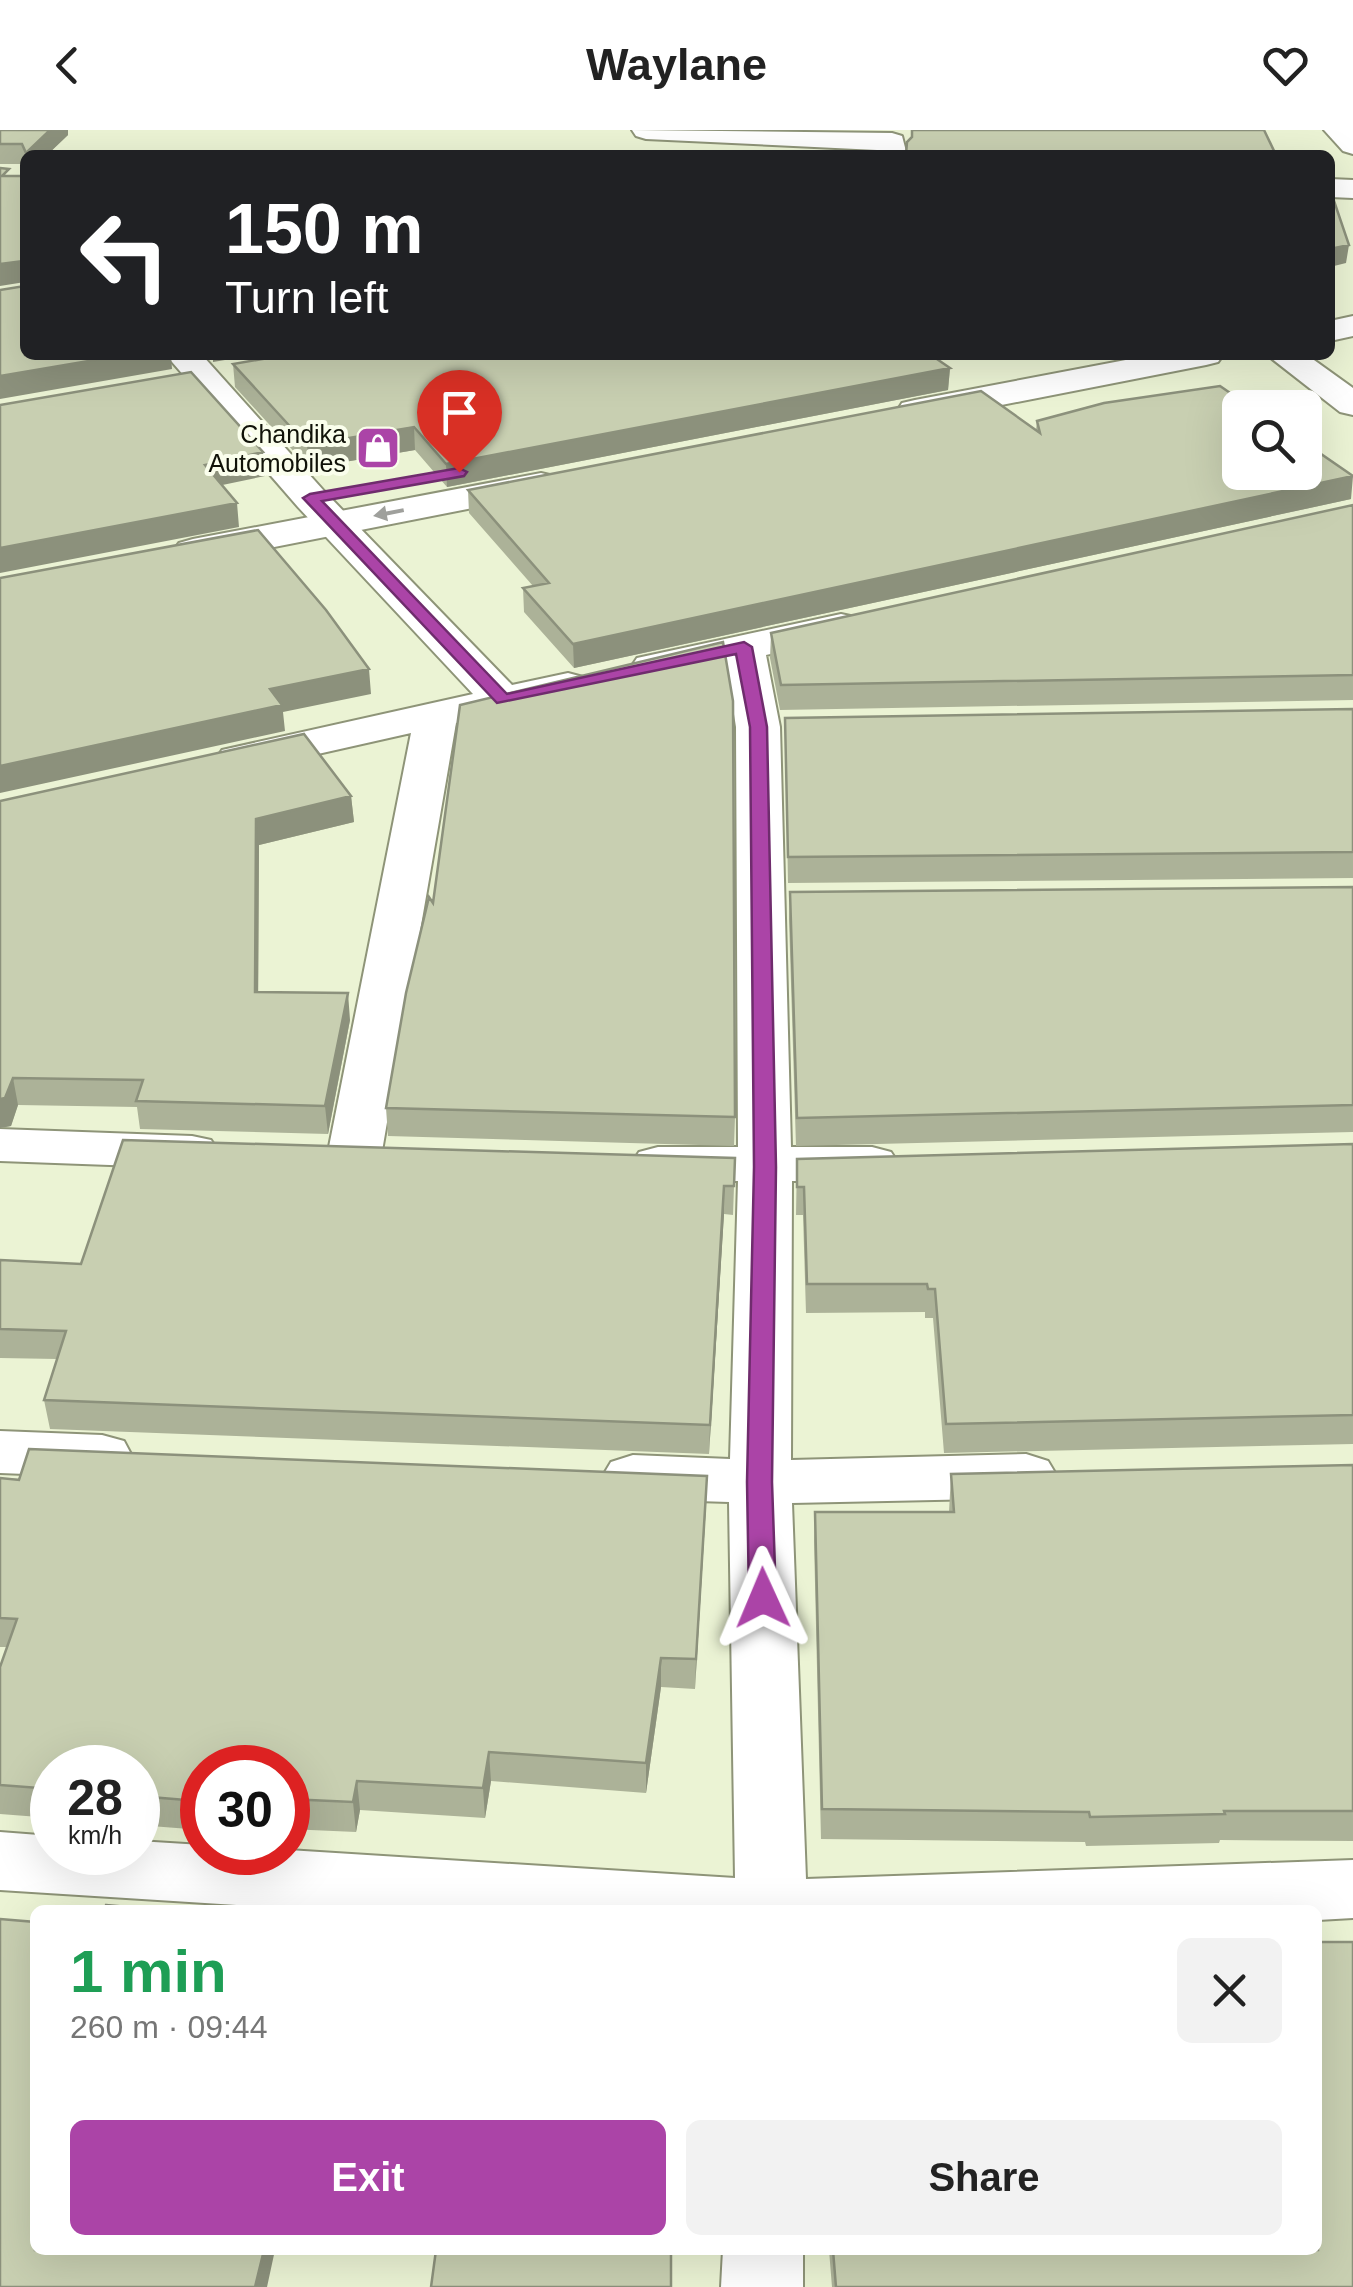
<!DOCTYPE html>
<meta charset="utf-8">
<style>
body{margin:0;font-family:Arial,sans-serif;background:#f2f2f2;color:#222;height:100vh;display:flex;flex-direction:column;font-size:38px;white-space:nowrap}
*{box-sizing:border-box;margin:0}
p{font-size:32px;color:#767676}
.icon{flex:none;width:55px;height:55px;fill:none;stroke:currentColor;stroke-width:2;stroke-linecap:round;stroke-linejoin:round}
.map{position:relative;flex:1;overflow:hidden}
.side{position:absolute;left:30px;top:1775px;width:1292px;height:350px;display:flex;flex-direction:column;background:#fff;border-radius:15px;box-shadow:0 10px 40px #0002}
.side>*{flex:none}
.banner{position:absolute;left:20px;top:20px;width:1315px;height:210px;border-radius:15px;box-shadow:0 10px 40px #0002;background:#202124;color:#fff;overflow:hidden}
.fabs{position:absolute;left:1222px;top:260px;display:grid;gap:20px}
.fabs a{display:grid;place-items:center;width:100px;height:100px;border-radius:15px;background:#fff;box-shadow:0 10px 40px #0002;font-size:50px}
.speed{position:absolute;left:30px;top:1615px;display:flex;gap:20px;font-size:50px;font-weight:700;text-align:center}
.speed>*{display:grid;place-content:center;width:130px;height:130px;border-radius:50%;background:#fff;box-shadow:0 10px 40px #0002;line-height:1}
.speed small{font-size:25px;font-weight:400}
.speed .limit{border:15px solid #d22;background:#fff;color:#111}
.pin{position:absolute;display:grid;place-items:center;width:85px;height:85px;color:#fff;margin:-102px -42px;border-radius:50% 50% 50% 0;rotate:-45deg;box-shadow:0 0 10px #0007}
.pin .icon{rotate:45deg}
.me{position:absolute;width:110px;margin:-55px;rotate:359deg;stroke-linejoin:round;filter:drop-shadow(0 0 8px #0008)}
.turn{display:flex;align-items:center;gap:35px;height:210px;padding:0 40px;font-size:45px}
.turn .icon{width:130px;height:130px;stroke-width:2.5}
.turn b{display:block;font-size:70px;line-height:85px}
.round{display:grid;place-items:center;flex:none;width:105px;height:105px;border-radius:15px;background:#f2f2f2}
.overview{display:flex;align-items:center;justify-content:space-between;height:170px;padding:0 40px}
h1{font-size:60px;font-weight:700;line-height:75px;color:#1e9e55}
.button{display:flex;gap:20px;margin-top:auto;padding:20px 40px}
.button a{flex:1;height:115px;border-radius:15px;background:#ab44a7;color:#fff;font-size:40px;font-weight:700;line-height:115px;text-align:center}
.button a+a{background:#f2f2f2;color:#222}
header{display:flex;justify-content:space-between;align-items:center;height:130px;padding:0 40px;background:#fff;font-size:45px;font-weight:700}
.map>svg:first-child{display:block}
</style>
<header><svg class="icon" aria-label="back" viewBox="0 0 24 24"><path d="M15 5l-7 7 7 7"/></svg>Waylane<svg class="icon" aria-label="heart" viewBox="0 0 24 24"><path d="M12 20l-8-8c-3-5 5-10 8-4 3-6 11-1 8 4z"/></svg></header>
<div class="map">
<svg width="1353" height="2157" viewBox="0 0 1353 2157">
<rect width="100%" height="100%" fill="#ebf3d4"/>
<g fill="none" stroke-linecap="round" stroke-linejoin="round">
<defs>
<path id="minor" d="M632 0 892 3 902 6 907 25H877V20L646 9 636 6Z
M1330 49 1353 50V68L1330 67Z
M166 225H202L324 361 512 555 568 543 583 547 589 556 583 565 456 593 381 1027 373 1039 354 1044 335 1039 327 1027 411 603 238 642 222 638 216 629 222 620 473 564 298 377Z
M1267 225H1307L1353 258V285L1340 282Z
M841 484 855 487 861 496 855 505 766 525 780 597 791 1017H872L891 1022 899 1034 891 1046 872 1051H792L791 1330 1026 1324 1048 1331 1057 1346 1048 1361 1026 1368 792 1373 806 1749 1353 1730V1788L1318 1790V1780H314L0 1760V1702L52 1706V1722H138V1711L202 1715V1722L288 1720 735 1748 729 1372 633 1369 611 1362 602 1347 611 1332 633 1325 730 1329 738 1051H658L639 1046 631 1034 639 1022 658 1017H738L736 597 726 533 652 550 637 546 631 537 637 528Z
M0 999 192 1006 211 1010 219 1022 211 1034 192 1038 0 1031Z
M0 1301 102 1305 124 1311 132 1326 124 1341 102 1347 0 1343Z
M723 2120H803V2157H721Z"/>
<path id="secondary" d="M1353 186V206L1330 211V191Z
M1152 225H1223L1218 232 1206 235 915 292 902 289 897 281 902 273 915 270Z
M541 343 554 346 560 354 554 362 193 433 179 429 173 421 179 413 193 409Z"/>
<path id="trunk" d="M1324 0H1353V24L1343 21Z"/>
</defs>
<use href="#minor" stroke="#8e9478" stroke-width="4"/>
<use href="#secondary" stroke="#8e9478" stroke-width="4"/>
<use href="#trunk" stroke="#8e9478" stroke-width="4"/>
<use href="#minor" fill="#fff" fill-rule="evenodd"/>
<use href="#secondary" fill="#fff" fill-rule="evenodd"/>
<use href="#trunk" fill="#fff" fill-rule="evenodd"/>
</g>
<path fill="#acb298" d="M0 0H68V5L47 25H25V34H0Z
M233 234 950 238 948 260 447 357 415 320 309 338 235 257Z
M1037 291 1351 369 574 538 524 482 523 458 533 456 469 383 468 360 1036 300Z
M1353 375V570L780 580 770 528 771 503Z
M1353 579V748L788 753 785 588Z
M351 666 354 692 259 715 258 862 350 890 328 1004 140 999 137 977 18 975 11 996 0 998V671Z
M1353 757V1002L796 1016 789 789 790 762Z
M433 773 735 987 734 1016 388 1006 386 978Z
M1353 1014V1314L944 1323 933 1188H925V1182L806 1183 803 1085H796L797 1029Z
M735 1028 733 1085 724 1084 709 1324 50 1299 44 1270 57 1229 0 1228V1130L81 1134Z
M1353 1335V1711L1220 1710 1219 1713 1086 1716 1085 1712 821 1709 814 1411 815 1382H949L951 1344Z
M0 1348 706 1375 695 1559 661 1557 646 1663 491 1651 485 1688 360 1680 356 1702 288 1699V1638H202V1700L138 1695V1638H52V1688L0 1684V1537L7 1517H0Z
M829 2120H1318L1353 2157H832Z"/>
<path fill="#8c917c" d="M50 0H68V5L47 25H26V23Z
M1349 115 1346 133 1330 137V119Z
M24 131 25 152 0 156V134Z
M124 225H171L172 239 0 269V246Z
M213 225H255L213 232Z
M950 238 948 260 447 357 446 334Z
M414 297 415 320 309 338 307 315Z
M263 322 265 346 208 358 205 335Z
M1353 346 1351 369 574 538 573 514Z
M237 373 239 397 0 443V418Z
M369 539 371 564 283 582 285 601 0 663V636L270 559Z
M351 666 354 692 259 715 258 889 255 862 256 689Z
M348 863 350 890 328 1004 325 976Z
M13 948 18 975 11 996 0 998V969Z
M724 1056V1084L709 1324 710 1295Z
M707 1346 706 1375 695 1559 696 1529Z
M661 1528V1557L646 1663V1633Z
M489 1622 491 1651 485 1688 483 1658Z
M357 1651 360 1680 356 1702 353 1672Z
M200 1665 202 1683V1698L198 1671Z
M264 2120H275L267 2157H255Z"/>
<path fill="#c8cfb1" stroke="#8c917c" stroke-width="2.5" d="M0 0H50L26 23 22 14H0Z
M912 0H1264L1276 25H906L907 12 912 7Z
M0 38 9 39 2 46H25V225H124L0 246V160L25 156 24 131 0 134Z
M1330 65H1332L1349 115 1330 119Z
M286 225H931L950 238 446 334 414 297 307 315 233 234Z
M191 242 263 322 205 335 237 373 0 418V275Z
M1220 256 1252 278H1240V342H1305V313L1353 346 573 514 523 458 549 453 468 360 981 261 1040 303 1037 291 1104 273Z
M1353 375V545L781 555 771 503Z
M258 400 326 480 369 539 270 559 282 575 0 636V448Z
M723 512 733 571 735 987 386 978 406 863 429 767 433 773 460 575Z
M1353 579V722L788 727 785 588Z
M304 604 351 666 256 689 255 862 348 863 325 976 136 971 143 950 13 948 5 968 0 969V671Z
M1353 757V975L797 988 790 762Z
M123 1010 735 1028 734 1056H724L710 1295 44 1270 66 1201 0 1199V1130L81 1134Z
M1353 1014V1285L946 1294 935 1159H928L927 1154H807L804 1057H797V1029Z
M29 1319 707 1346 696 1529 661 1528 646 1633 489 1622 483 1658 357 1651 353 1672 288 1669V1638H202V1665H200L198 1671 138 1666V1638H52V1659L0 1655V1537L17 1489 0 1488V1348L19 1350Z
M1353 1335V1681H1224L1225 1684 1090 1687 1089 1682 822 1679 815 1382H954L951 1344Z
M106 1775 162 1780H105Z
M0 1789 35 1792V2120H264L255 2157H0Z
M1318 1812H1353V2157H836L833 2120H1318Z
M436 2120H671V2157H431Z"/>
<defs><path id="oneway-solid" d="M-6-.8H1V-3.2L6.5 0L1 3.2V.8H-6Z" transform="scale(2.5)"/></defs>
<use fill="#9fa09c" href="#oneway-solid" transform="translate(389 383) rotate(169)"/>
<path fill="#ab44a7" stroke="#6f2c6d" stroke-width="2.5" d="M459 338 467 342 464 346 322 371 507 564 744 512 752 517 767 597 776 1037 772 1352 776 1468 772 1475H753L749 1468 747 1352 754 1037 750 597 736 524 497 573 303 368 310 364Z"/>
<defs>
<symbol id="shop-square" viewBox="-11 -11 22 22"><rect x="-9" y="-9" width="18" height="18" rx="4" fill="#ab44a7" stroke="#fafeec"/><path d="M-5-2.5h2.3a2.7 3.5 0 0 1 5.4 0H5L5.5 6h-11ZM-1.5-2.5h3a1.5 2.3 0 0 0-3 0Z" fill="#fff"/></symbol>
</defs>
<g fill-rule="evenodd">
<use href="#shop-square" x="353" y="293" width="50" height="50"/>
</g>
<g text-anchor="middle" stroke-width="8" stroke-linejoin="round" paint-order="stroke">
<g font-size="25" fill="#101208" stroke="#fafeec" text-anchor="end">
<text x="346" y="313">Chandika<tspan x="346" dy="29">Automobiles</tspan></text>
</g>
</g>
</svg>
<div class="fabs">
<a><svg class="icon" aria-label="search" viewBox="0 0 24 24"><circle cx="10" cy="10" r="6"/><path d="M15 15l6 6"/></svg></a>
</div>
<div class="speed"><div>28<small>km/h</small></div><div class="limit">30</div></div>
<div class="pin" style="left:459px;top:342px;background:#d93025"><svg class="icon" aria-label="arrive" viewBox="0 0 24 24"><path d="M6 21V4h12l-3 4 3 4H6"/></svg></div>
<svg class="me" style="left:763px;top:1468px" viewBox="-20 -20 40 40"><path d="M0-17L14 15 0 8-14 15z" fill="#ab44a7" stroke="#fff" stroke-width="4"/></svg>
<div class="banner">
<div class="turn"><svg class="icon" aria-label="left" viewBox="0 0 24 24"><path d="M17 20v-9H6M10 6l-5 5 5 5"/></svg><div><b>150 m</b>Turn left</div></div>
</div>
<section class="side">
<div class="overview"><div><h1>1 min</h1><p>260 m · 09:44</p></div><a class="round"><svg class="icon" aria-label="close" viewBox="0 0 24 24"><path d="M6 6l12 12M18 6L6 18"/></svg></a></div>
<div class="button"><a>Exit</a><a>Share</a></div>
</section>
</div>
